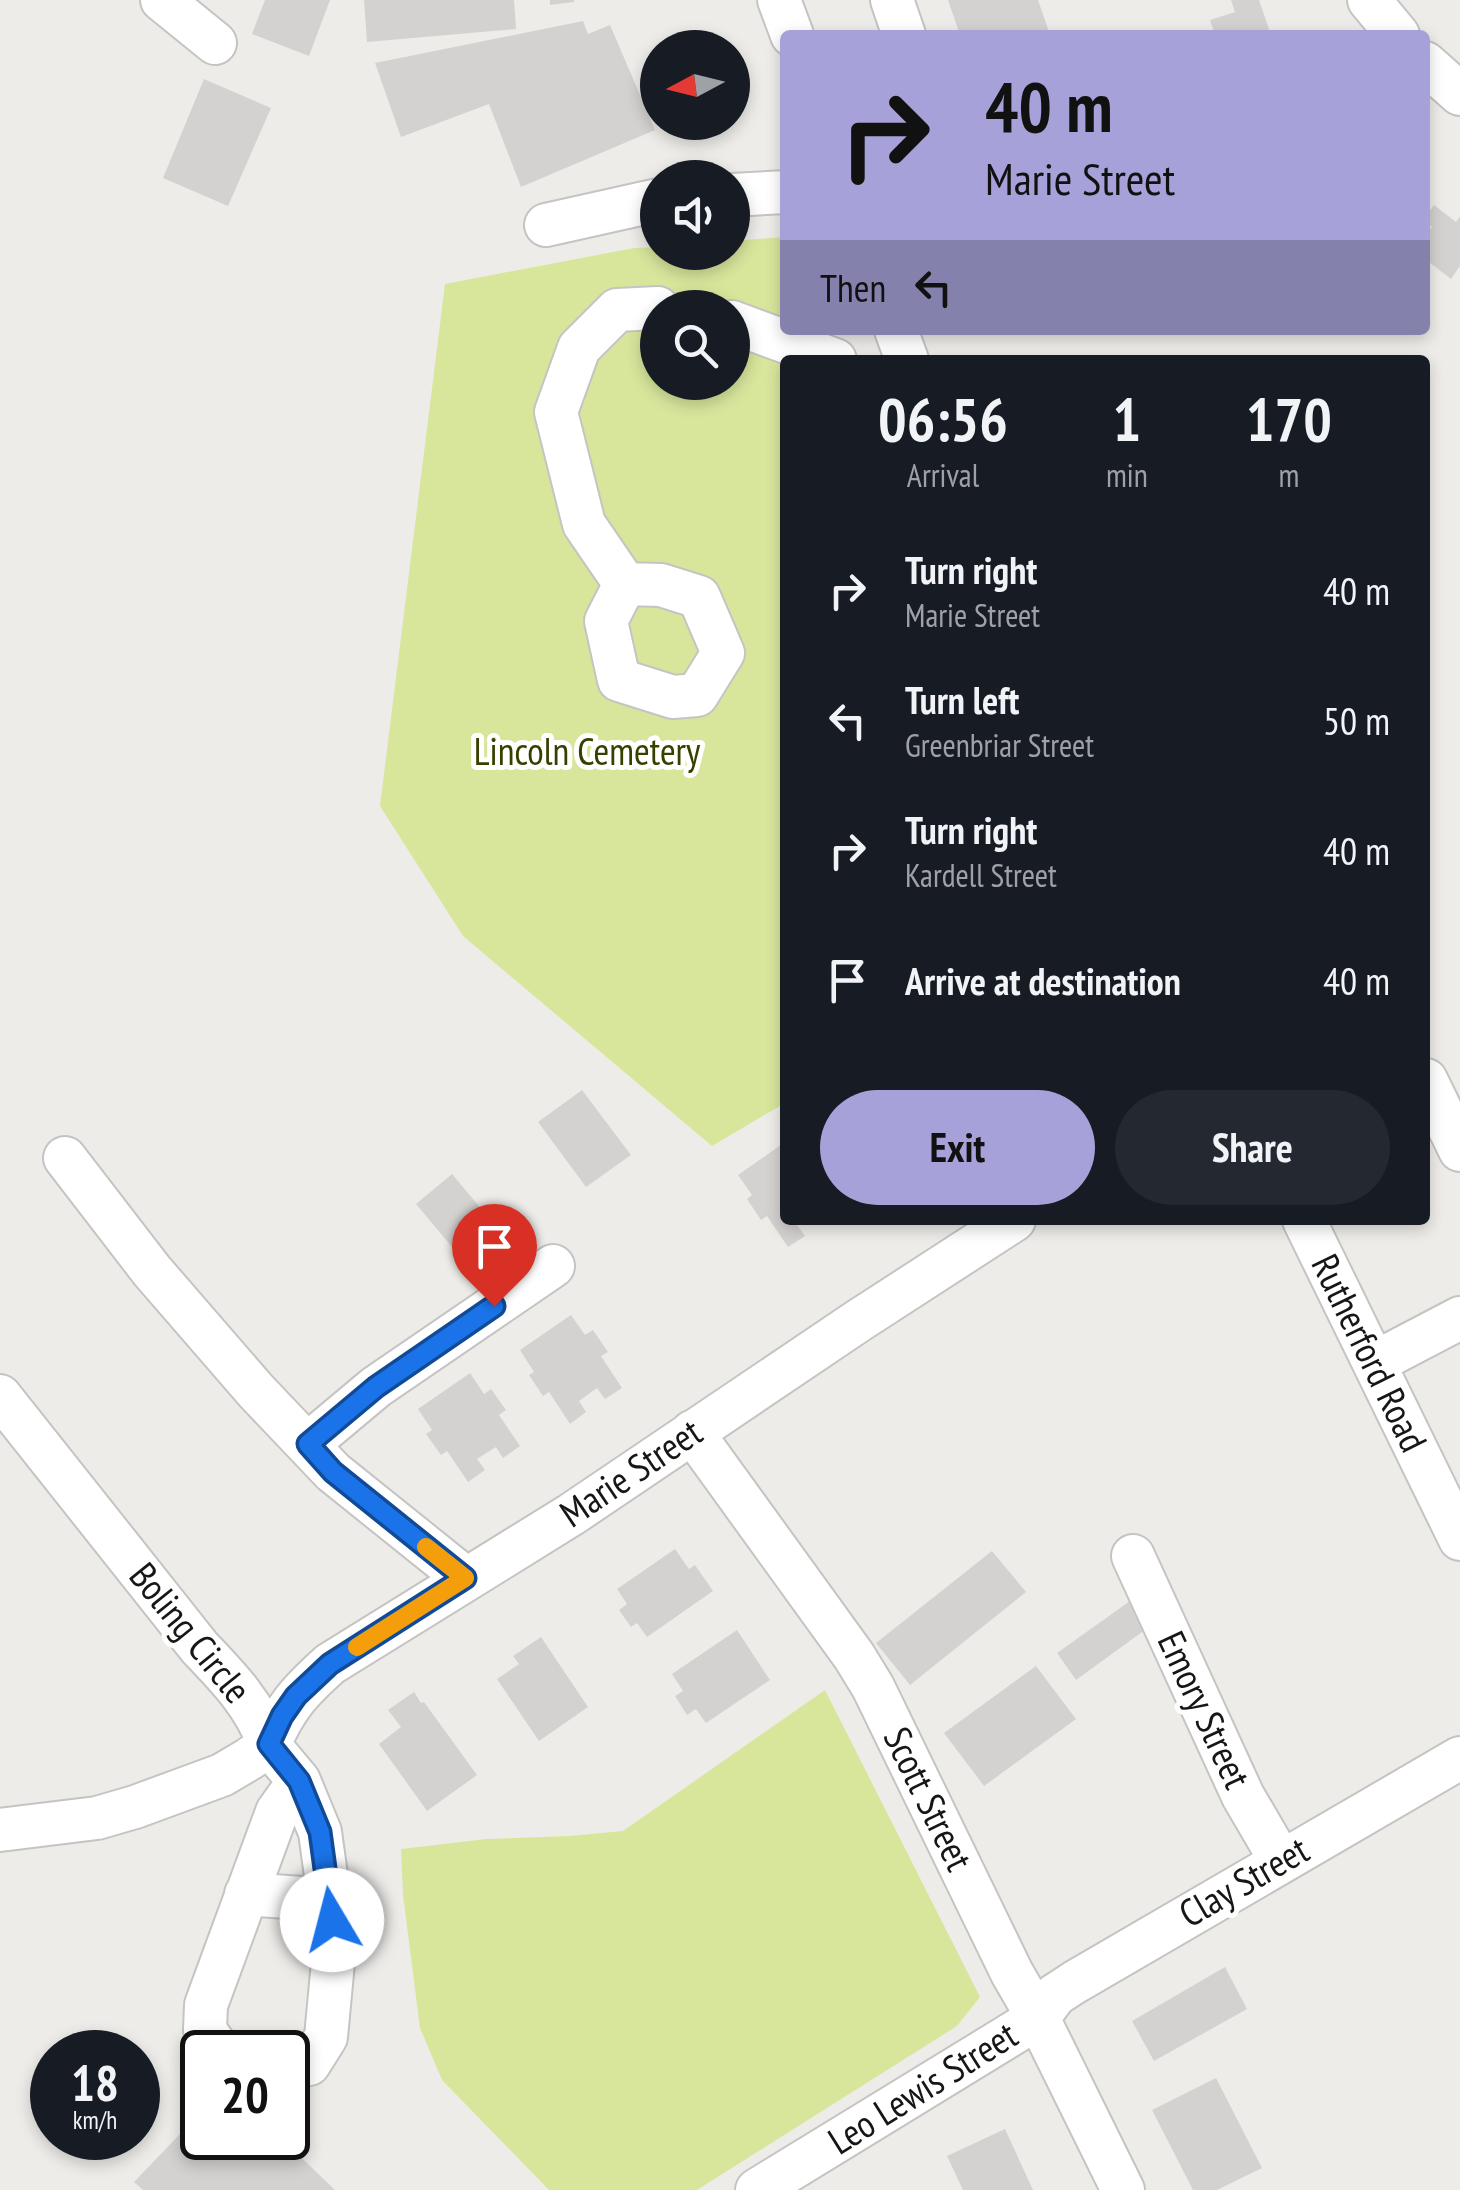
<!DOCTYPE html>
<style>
body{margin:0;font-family:"PT Sans Narrow",sans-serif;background:#242831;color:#f1f3f6;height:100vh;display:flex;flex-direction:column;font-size:38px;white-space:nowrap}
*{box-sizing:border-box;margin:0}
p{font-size:32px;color:#9ea1a6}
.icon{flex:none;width:55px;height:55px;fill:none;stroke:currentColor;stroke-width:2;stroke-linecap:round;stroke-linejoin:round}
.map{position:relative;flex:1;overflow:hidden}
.details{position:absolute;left:780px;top:355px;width:650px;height:870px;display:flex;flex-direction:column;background:#171b24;border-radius:10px;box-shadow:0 5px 15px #0003}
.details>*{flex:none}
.top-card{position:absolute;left:780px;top:30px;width:650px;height:305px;border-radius:10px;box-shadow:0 5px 15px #0003;background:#a6a2d9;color:#111;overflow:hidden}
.needle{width:65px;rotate:263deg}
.buttons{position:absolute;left:640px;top:30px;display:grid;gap:20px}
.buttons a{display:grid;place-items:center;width:110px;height:110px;border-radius:50%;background:#171b24;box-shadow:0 5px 15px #0003;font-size:50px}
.speed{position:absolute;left:30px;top:2030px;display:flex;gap:20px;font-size:50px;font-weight:700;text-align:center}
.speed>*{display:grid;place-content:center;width:130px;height:130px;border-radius:50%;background:#171b24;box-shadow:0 5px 15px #0003;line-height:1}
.speed small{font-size:25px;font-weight:400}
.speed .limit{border:5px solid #111;border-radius:15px;background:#fff;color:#111}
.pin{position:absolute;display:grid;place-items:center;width:85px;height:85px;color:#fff;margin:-102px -42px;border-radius:50% 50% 50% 0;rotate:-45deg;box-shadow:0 0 10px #0007}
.pin .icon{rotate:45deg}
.me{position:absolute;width:110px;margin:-55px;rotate:352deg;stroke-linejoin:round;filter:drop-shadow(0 0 8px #0008)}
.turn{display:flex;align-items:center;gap:35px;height:210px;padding:0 40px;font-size:45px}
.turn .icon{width:130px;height:130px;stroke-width:2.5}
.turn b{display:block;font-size:70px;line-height:85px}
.then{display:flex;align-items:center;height:95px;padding:0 40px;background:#0003;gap:20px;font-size:38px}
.eta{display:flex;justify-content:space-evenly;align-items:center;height:170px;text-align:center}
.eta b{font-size:60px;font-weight:800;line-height:70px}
.action{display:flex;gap:20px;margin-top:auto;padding:20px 40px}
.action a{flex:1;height:115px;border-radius:60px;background:#a6a2d9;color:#111;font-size:40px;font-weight:800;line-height:115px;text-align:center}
.action a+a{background:#242831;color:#f1f3f6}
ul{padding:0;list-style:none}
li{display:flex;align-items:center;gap:30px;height:130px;padding:0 40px}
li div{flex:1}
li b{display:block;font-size:38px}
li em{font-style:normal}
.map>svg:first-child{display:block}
</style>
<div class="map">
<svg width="1460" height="2190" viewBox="0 0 1460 2190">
<rect width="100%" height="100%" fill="#eeece9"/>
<path fill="#d8e69c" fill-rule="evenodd" d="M785 237V330H830L844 360H785V1103L712 1146 463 936 380 806 445 284 634 248 657 247 658 252H732L733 241ZM658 308H732V382H658Z
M825 1690 980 1997 957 2026 697 2190H549L442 2080 420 2028 403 1895 401 1849 486 1839 569 1836 623 1831Z"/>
<path fill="#d4d2d0" d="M265 0H330L309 56 252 34Z
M364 0H514L516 29 367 42Z
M550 0H574V2L550 5Z
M948 0H1038L1050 35H960Z
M1231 0H1259L1271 35H1215L1210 20 1235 12Z
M583 21 588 34 610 25 655 130 521 187 489 104 401 137 375 63Z
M204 79 271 108 228 206 163 178Z
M1434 205 1456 222 1460 217V266L1451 279 1425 259V237L1432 227 1425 221V218Z
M582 1090 631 1155 586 1187 538 1122Z
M785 1142V1220H804L797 1225 805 1236 788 1247 767 1216 761 1220 747 1199 752 1195 738 1175Z
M452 1174 499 1230 463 1260 416 1204Z
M571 1315 585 1335 593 1330 608 1352 601 1356 622 1388 605 1399 597 1388 579 1401 586 1412 570 1424 549 1392 543 1396 529 1375 534 1372 520 1350Z
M470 1373 484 1394 491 1389 506 1410 499 1415 520 1446 503 1458 496 1447 477 1459 485 1470 468 1482 447 1451 441 1455 426 1434 432 1430 418 1409Z
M675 1549 689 1569 695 1565 713 1591 647 1637 637 1623 631 1627 619 1610 627 1604 617 1589Z
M992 1551 1026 1592 910 1685 876 1643Z
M1130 1601 1149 1627 1076 1680 1057 1653Z
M737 1630 770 1680 706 1723 696 1709 687 1715 675 1696 683 1691 672 1674Z
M541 1637 588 1707 539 1741 497 1679 519 1664 513 1656Z
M1036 1666 1076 1719 984 1786 944 1733Z
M414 1692 421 1703 424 1702 477 1775 427 1811 379 1744 401 1727 388 1710Z
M1225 1967 1247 2009 1154 2061 1132 2021Z
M1216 2078 1262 2168 1217 2190H1193L1152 2110Z
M202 2111V2138H281L335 2190H143L134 2182Z
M1005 2129 1033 2190H963L947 2156Z"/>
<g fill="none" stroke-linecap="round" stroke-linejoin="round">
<defs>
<path id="minor" d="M162 0 215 43
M779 0 792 35
M892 0 904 35
M1369 0 1398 35
M1425 63 1460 94
M732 195 785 192
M546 225 658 200
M732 322 835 360
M896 330 907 360
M625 584 661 585 699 597 723 653 697 695 673 697 619 680 606 621Z
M625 584 584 524 556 412 579 348 617 310 658 308
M1426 1080 1460 1150
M65 1158 152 1271 256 1391 333 1472 465 1578
M1304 1220 1460 1539
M1374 1363 1460 1318
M0 1396 200 1648C228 1677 256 1706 269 1745L249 1759 222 1775 135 1807 97 1818 0 1830
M692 1432 854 1656 873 1687 1012 1973 1038 2018 1123 2190
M308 1444 376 1387 553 1266
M1133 1556 1243 1796 1281 1861
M246 1894 329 1900
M220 2052 205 2030 206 2005 277 1812 299 1781
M288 2068 309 2064 326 2037 335 1941 320 1832 299 1781 269 1745C286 1706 299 1692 330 1664L572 1514 858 1321 1014 1220
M757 2190 1038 2018 1055 1995 1075 1982 1460 1758"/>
</defs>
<use href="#minor" stroke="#c6c4c2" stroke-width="46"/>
<use href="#minor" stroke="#fff" stroke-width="42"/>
</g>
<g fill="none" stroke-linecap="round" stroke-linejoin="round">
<defs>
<path id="route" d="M332 1920 320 1832 299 1781 269 1744 282 1716 296 1696 330 1664 465 1578 333 1472 308 1444 376 1387 494 1306"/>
</defs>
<use href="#route" stroke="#114b97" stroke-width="25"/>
<use href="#route" stroke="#1a73e8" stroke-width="18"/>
<path stroke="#f59e0b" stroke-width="18" d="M357 1647 465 1578 426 1547"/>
</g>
<g text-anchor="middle" stroke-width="10" stroke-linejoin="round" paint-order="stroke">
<g font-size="38" fill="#384000" stroke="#fff">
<text x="587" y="765">Lincoln Cemetery</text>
</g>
<g font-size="38" fill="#161615" stroke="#fff">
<text transform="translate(1369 1353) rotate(64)" y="13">Rutherford Road</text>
<text transform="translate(631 1473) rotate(-34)" y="13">Marie Street</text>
<text transform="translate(190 1633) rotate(51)" y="13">Boling Circle</text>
<text transform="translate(1204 1710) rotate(65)" y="13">Emory Street</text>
<text transform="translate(928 1799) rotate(64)" y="13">Scott Street</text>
<text transform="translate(1244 1882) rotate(-30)" y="13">Clay Street</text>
<text transform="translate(923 2088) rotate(-32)" y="13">Leo Lewis Street</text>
</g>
</g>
</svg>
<div class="buttons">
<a><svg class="needle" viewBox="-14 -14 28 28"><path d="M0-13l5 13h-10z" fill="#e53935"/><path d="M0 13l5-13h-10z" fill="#9ea1a6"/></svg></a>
<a><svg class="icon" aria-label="sound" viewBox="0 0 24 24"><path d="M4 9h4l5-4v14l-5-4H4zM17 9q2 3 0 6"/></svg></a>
<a><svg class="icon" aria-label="search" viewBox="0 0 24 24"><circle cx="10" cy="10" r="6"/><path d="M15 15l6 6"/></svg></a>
</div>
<div class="speed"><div>18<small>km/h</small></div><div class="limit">20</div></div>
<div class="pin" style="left:494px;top:1306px;background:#d93025"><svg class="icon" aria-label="arrive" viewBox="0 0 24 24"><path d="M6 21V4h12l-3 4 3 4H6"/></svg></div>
<svg class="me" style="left:332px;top:1920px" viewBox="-20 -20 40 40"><circle r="19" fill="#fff"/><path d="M0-13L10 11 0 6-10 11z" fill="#1a73e8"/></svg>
<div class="top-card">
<div class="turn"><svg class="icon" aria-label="right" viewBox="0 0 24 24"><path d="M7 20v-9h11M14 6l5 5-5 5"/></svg><div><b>40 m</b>Marie Street</div></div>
<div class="then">Then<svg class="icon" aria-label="left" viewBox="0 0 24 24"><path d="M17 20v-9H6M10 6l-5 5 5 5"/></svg></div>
</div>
<section class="details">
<div class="eta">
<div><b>06:56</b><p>Arrival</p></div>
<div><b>1</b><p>min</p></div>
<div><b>170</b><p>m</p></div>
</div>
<ul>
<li><svg class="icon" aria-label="right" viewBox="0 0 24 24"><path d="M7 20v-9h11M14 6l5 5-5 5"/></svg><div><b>Turn right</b><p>Marie Street</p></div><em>40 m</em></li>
<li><svg class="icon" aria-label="left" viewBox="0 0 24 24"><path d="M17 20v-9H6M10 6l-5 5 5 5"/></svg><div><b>Turn left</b><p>Greenbriar Street</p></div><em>50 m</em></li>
<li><svg class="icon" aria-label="right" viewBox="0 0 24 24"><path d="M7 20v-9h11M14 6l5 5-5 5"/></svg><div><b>Turn right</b><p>Kardell Street</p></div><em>40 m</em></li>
<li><svg class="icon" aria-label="arrive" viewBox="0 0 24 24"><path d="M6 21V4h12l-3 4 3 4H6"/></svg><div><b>Arrive at destination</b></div><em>40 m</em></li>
</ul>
<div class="action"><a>Exit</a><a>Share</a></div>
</section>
</div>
